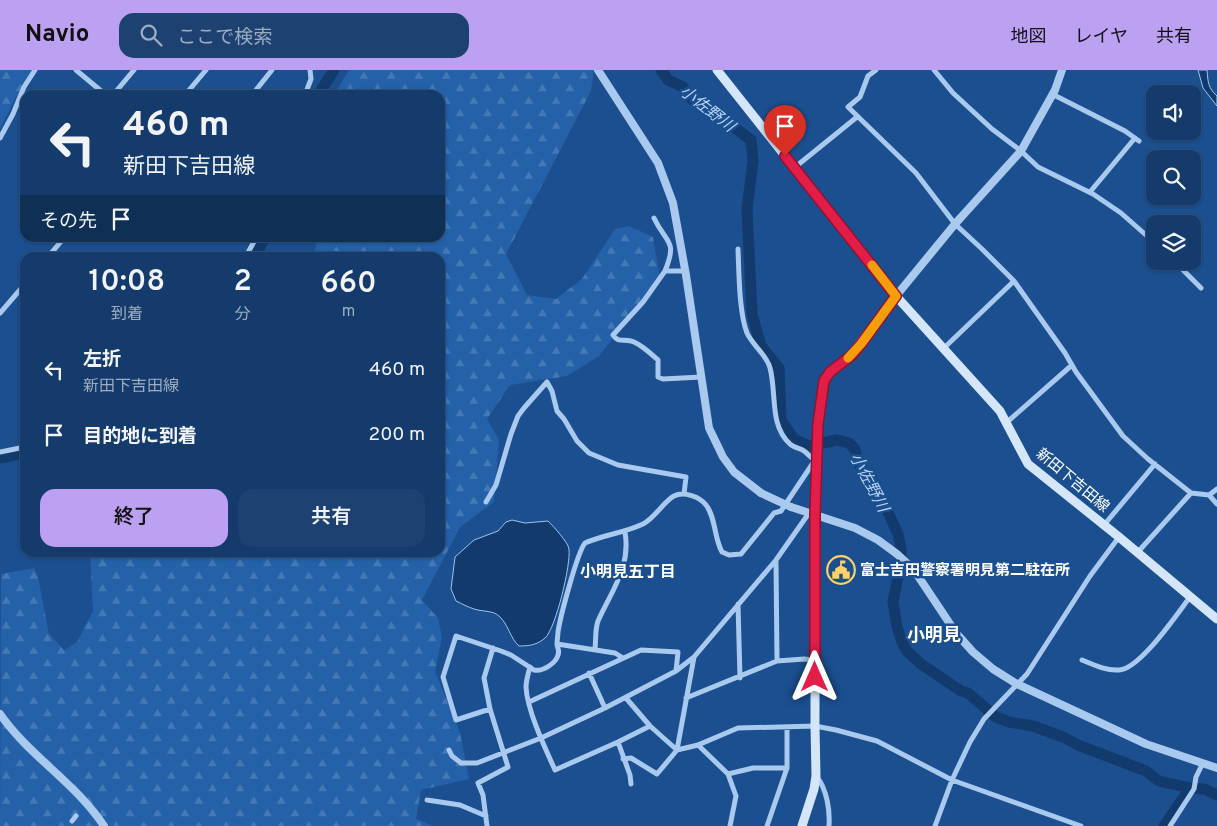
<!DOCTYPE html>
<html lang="ja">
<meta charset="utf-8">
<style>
body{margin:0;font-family:Overpass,"Noto Sans JP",sans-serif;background:#1d4271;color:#f1f3f6;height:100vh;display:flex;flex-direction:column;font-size:19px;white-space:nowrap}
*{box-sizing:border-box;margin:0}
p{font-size:16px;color:#9dadc1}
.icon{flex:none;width:28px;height:28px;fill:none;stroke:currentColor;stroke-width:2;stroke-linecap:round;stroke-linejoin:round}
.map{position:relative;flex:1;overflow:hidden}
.drawer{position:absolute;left:20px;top:182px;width:425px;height:305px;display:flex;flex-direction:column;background:#143b6b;border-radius:15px;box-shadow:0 1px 4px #0004,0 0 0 1px #33557e}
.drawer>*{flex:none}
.hud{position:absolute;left:20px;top:20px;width:425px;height:152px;border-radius:15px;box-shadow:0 1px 4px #0004,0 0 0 1px #33557e;background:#143b6b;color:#f1f3f6;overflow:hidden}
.tools{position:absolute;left:1146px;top:15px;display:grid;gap:10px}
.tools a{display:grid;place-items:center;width:55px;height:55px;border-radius:10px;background:#143b6b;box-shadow:0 1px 4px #0004,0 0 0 1px #33557e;font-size:25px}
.pin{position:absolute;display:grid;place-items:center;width:42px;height:42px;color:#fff;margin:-51px -21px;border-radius:50% 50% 50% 0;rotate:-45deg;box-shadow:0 0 5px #0007}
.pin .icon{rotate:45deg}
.me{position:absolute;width:55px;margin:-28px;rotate:0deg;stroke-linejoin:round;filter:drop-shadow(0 0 4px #0008)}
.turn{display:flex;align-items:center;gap:18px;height:105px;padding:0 20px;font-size:22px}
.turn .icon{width:65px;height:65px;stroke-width:2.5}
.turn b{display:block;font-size:35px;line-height:42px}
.then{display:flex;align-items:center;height:48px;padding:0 20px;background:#0003;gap:10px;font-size:19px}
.eta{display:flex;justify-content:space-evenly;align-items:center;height:85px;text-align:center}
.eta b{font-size:30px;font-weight:600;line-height:35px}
.button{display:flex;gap:10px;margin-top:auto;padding:10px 20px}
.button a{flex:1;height:58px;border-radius:15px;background:#bca0f2;color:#111;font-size:20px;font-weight:600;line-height:58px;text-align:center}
.button a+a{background:#1d4271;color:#f1f3f6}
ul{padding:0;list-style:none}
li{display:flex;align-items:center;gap:15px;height:65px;padding:0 20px}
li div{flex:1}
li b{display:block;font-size:19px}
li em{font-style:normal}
header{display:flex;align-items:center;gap:30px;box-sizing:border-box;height:70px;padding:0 25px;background:#bca0f2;color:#111}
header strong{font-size:24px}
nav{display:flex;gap:28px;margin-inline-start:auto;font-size:18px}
.search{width:350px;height:45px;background:#1d4271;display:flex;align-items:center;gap:12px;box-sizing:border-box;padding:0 18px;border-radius:15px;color:#9dadc1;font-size:19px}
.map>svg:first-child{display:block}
</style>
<header>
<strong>Navio</strong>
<div class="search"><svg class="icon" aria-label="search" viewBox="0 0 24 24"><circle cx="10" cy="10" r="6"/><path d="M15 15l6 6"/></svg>ここで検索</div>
<nav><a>地図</a><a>レイヤ</a><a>共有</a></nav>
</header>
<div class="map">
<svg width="1217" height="756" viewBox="0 0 1217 756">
<defs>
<pattern id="forest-firs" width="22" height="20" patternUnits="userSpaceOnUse" patternTransform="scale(1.25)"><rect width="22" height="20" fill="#2461a8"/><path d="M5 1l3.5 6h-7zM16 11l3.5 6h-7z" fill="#4579b5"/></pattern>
</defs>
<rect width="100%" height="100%" fill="#1b4f8f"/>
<path fill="url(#forest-firs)" d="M0 0H32L14 31 0 59Z
M349 0H594L591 21 506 184 527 225 556 229 582 209 615 159 629 156 653 167 660 208 599 286 567 306 510 315 487 349 499 370 494 432 460 457 422 530 438 548 442 568 435 601 460 663 469 709 421 720 416 749 433 756H0L1 504 34 498 38 507 49 564 64 580 77 572 93 541 90 483 440 482V188L313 187 318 168H440V25H334Z"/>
<path fill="#123a6d" stroke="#9cc4f0" d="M1198 0H1207C1208 12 1208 18 1217 26V36L1203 18Z
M512 450 525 453 548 451C553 456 568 472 569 479 571 494 556 558 545 568 537 575 529 576 519 576 510 568 509 556 500 547 494 540 483 542 474 539 468 537 462 534 456 531L451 519 455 487 474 470 498 461 506 452Z"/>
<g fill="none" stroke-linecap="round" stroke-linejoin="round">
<path stroke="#123a6d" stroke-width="11" d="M661 0 668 10 683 17 692 29 706 39 735 58 751 70 753 91 747 139 752 244 761 276 779 298 781 350 794 369 809 376 837 370 849 373 855 379 857 391 886 438 898 464 901 479V493L893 532 897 557 902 572 907 581 921 594 961 621 968 623 996 647 1009 652 1033 656 1063 667 1078 675 1146 701 1159 711 1190 718 1204 719 1217 725
M318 25 334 0
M254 188 265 168
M0 388 25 383
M1164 756 1190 718"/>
<path stroke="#a9c9ee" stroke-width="5" d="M76 0 106 25
M876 0 868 6 860 27 848 37 916 103 955 154 982 179 1014 211 1065 283 1076 302 1123 366 1148 389 1191 423 1209 425 1217 419
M934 0 953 23 992 59 1021 81 1038 97 1093 124 1121 143 1155 173
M1052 24 1125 61 1139 71
M113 25 134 0
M185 25 206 0
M252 25 272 0
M305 25 311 9 310 0
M0 68 13 44 24 17 35 0
M794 98 857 47
M1090 122 1135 68
M654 148C666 174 678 169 665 201
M738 179C739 202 739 243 747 263 753 276 767 285 770 298 777 324 769 355 790 374 794 378 800 378 804 381 809 384 808 387 816 390
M47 188 64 168
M245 188 256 168
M1174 191 1201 218
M686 201H665L643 232 613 265C618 273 623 269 631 271 640 273 651 284 658 290V307L663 309 701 307
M0 243 25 214
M944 278 1014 211
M1006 353 1072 295
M0 382 25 377
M1209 425 1217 434
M486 432 496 415 511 364 518 346 524 338 547 312 552 321 557 341 564 349 577 371 589 383 618 395 686 407 684 424
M1104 455 1155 394
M1137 483 1191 423
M776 491 777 591
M738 534 740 608
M557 574 615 583 623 588
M595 579C596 570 595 559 598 551 612 520 631 497 625 462
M1082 590C1094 595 1106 601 1119 600 1140 599 1177 544 1190 527
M530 597C528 604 526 611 526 617 527 640 545 678 555 700L618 672 650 656
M589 603 605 638
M626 628 650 656 677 680
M686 628 777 591 804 589 815 590
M529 632 641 580 678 582 676 601
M490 639 456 650 443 607 456 566 501 581 511 585 534 600C543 602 556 593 558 585 560 580 557 578 557 574 557 570 558 565 558 562 560 548 577 483 585 473 603 465 624 463 643 454 655 448 664 431 674 426 684 421 700 427 706 435 716 448 714 468 722 482L729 485 741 484 774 443 781 441 815 390
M618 672 630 705 631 714
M698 675 728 704 736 726 730 756
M449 680 452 686 461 693H477L541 668 605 638 676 601 694 587 776 490 809 443
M677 680 698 675 738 658 815 656 836 660 877 671 952 710 1081 756
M623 689 631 688 657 704 677 680 694 587
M728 704 753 698H787
M817 707C827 720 830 740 829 756
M427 730 460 735 486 746
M72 751 76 746
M487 756 483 725 478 713 508 697 490 639 484 608 493 578
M767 756 787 698V657
M935 756 952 710 970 672 984 649 1027 604 1090 506 1119 467
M1170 756 1194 719 1196 707 1203 693"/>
<path stroke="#a9c9ee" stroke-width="8" d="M598 0 658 93 673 133 686 205 709 358 723 387 734 402 761 423
M896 226 955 154 1021 81 1055 20 1062 0
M791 437 855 458 878 470 897 484 914 500 956 563 973 582 993 599 1017 614 1146 674 1217 698
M0 644C29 686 76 713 104 756"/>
<path stroke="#d6e6fa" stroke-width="9" d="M717 0 896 226 1000 341 1028 394 1119 467 1217 549
M802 756 814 719 816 706 815 656V444L818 354 824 311 830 302 851 285 896 226"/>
<path stroke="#a9c9ee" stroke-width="8" d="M761 423 791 437"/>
</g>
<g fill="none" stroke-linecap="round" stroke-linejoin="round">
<defs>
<path id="route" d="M785 86 896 226 861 274 852 285 830 302 824 311 818 354 815 444V607"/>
</defs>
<use href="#route" stroke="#92132f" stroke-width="12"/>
<use href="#route" stroke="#e11d48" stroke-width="9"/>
<path stroke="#f59e0b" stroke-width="9" d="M848 288 861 274 896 226 872 195"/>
</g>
<defs>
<symbol id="civic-ring" viewBox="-11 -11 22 22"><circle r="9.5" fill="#1b4f8f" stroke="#ffd166" stroke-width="1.5"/><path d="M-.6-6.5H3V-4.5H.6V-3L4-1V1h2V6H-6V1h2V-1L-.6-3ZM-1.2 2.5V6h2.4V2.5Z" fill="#ffd166"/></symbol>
</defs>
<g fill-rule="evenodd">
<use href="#civic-ring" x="825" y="484" width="32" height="32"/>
</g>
<g text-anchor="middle" stroke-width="5" stroke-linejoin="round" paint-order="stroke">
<g font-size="15" fill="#fff" stroke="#1b4f8f">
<text transform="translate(1073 410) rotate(40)" y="5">新田下吉田線</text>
</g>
<g font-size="15" font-weight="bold" fill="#fff" stroke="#1b4f8f" text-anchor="start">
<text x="860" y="505">富士吉田警察署明見第二駐在所</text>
</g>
<g font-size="16" font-style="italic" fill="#b5d3f5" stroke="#1b4f8f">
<text transform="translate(708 38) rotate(38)" y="6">小佐野川</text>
<text transform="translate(870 412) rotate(62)" y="6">小佐野川</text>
</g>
<g font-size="16" font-weight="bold" fill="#fff" stroke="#1b4f8f">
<text x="628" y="507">小明見五丁目</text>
</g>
<g font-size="18" font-weight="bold" fill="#fff" stroke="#1b4f8f">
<text x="934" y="571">小明見</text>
</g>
</g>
</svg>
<div class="tools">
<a><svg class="icon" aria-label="sound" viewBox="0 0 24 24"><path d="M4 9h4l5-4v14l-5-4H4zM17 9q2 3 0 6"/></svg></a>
<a><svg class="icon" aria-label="search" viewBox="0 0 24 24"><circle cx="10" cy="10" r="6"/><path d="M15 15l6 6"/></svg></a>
<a><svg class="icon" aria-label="layers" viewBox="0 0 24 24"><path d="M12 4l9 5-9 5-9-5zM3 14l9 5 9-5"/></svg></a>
</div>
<div class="pin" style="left:785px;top:86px;background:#d93025"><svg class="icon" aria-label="arrive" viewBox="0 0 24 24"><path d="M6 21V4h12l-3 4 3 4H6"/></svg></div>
<svg class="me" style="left:815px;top:607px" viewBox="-20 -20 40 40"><path d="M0-17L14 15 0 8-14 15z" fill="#e11d48" stroke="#fff" stroke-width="4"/></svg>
<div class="hud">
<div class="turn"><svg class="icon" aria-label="left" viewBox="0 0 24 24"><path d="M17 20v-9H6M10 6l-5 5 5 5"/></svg><div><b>460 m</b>新田下吉田線</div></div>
<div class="then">その先<svg class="icon" aria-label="arrive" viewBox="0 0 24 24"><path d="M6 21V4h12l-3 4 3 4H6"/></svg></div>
</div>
<section class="drawer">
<div class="eta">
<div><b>10:08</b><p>到着</p></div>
<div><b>2</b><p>分</p></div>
<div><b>660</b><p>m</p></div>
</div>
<ul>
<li><svg class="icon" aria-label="left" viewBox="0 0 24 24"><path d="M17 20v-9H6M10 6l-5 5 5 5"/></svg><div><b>左折</b><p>新田下吉田線</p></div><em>460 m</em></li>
<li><svg class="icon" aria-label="arrive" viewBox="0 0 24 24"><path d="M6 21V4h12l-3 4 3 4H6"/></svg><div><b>目的地に到着</b></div><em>200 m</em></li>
</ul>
<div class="button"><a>終了</a><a>共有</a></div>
</section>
</div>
